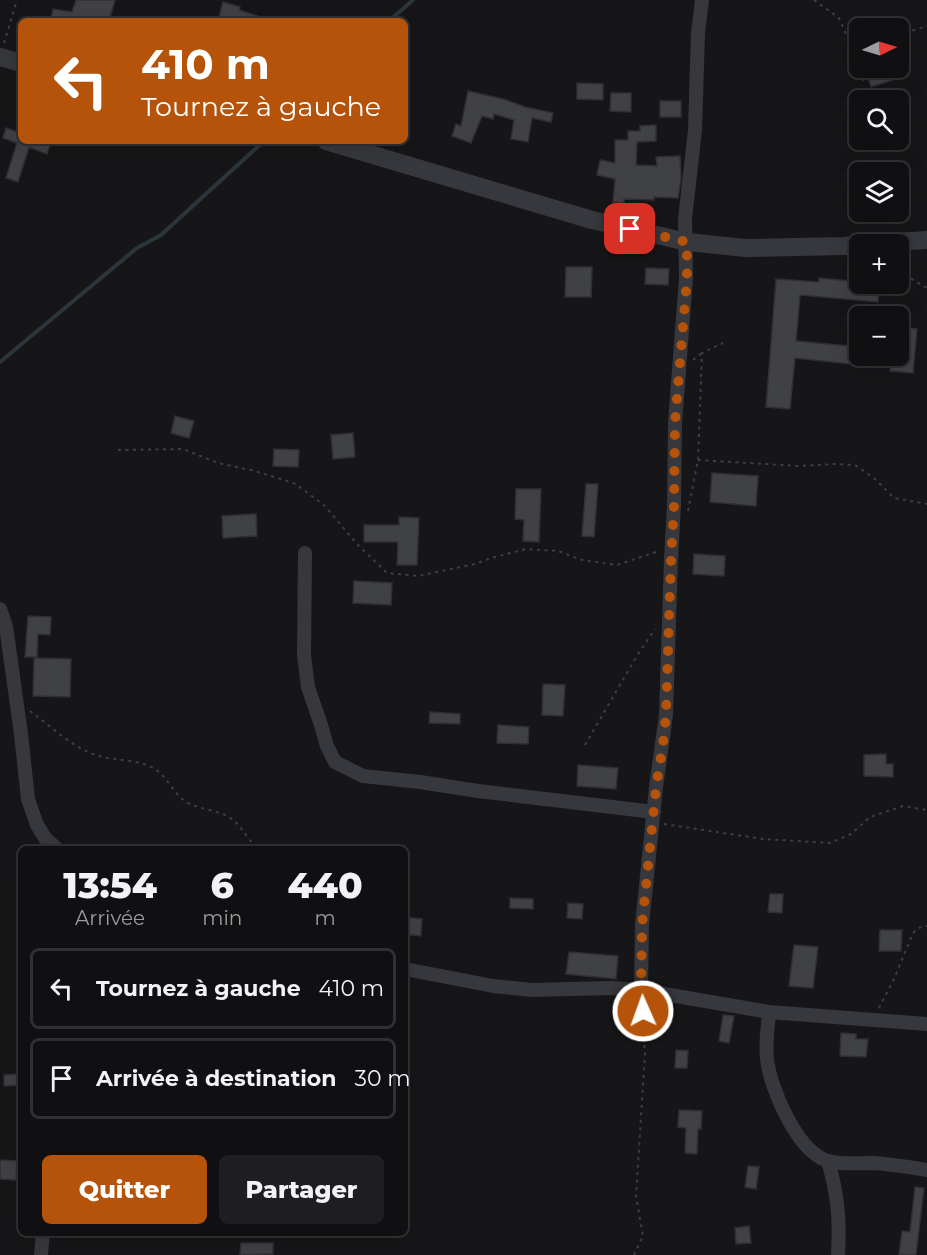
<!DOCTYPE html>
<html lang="fr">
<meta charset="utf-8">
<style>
body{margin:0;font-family:Montserrat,sans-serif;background:#1e1e20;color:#f1f3f6;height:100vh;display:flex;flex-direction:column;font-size:22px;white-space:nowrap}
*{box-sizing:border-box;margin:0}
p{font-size:20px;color:#9c9d9f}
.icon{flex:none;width:33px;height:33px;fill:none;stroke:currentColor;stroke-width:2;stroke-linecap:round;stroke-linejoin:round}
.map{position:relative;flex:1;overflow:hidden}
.side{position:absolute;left:18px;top:846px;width:390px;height:390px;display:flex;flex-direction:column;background:#101012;border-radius:9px;box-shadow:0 6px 24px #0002,0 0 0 2px #303032}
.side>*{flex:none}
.guide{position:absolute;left:18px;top:18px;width:390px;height:126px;border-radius:9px;box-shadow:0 6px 24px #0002,0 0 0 2px #303032;background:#b45309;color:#fff;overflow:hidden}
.needle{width:39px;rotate:85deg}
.fabs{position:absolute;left:849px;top:18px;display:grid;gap:12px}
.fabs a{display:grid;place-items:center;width:60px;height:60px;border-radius:9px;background:#101012;box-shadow:0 6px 24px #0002,0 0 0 2px #303032;font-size:30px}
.pin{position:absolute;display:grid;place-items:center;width:51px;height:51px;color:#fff;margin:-26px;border-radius:12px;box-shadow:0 3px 9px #0006}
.me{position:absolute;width:66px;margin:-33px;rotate:358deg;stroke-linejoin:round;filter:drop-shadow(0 0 4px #0008)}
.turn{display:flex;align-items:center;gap:21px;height:126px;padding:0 24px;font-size:27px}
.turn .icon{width:78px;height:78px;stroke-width:2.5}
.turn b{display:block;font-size:42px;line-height:51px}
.eta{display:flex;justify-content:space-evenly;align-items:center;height:102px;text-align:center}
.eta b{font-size:36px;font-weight:800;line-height:42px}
.primary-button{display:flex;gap:12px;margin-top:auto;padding:12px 24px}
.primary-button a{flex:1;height:69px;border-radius:9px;background:#b45309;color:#fff;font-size:24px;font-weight:800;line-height:69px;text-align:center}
.primary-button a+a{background:#1e1e20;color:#f1f3f6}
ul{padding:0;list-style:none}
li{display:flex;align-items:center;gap:18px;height:81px;margin:0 12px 9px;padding:0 12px;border:3px solid #303032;border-radius:9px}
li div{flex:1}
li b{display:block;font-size:22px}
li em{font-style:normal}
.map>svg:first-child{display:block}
</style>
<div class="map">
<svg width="927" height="1255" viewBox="0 0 927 1255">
<rect width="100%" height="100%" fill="#161618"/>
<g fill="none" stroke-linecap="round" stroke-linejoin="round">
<path stroke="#2c353c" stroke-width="4" d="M389 21 413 0
M0 362 137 248 161 235 264 141"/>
</g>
<path fill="#404145" stroke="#303034" stroke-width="1.5" d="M76 0H115L109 21H62L51 19 53 9 72 12Z
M223 2 240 7 239 10 267 19 266 21H232L219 17Z
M877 68H899L902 77 871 87 866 71Z
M577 83 603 84V100L577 99Z
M468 91 503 99 525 107 553 113 551 122 532 118 528 142 511 139 514 120 494 114 493 119 482 116 471 143 452 136 456 124 461 126Z
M611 93H631V112L610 111Z
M660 101H681V117H660Z
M656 125V141L637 142 636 165 657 166 656 157 680 156 681 178 678 198 654 197V200L624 199V203L613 202 615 179 597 175 600 160 615 163V140H628V131H640V126Z
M6 128 21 133V141H51L47 154 29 147 18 182 6 178 17 143 3 138Z
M566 267H592L591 297H565Z
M646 268 669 269 668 285 645 284Z
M819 278 860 282V284H880L878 302 800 295 796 341 860 347V365L795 358 790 409 766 407 776 279 819 282Z
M898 327 917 329 913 373 890 371 891 356H898Z
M175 416 194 421 189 438 171 433Z
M353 433 355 457 333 459 331 435Z
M274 449 299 450 298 467 273 466Z
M712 473 758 476 756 506 710 502Z
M586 484H598L594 537 582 536Z
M516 489H541L539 542 523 541 524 520 515 519Z
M256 514 257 536 223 538 222 516Z
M399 517 419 518 417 565H397L398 542H364V525H399Z
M694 554 725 556 724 576 693 574Z
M354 581 392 583 391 605 353 603Z
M28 616 51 617 50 635 38 634 37 657H25Z
M34 658 71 659 70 697 33 696Z
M543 684 565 685 563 716 542 715Z
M430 712 460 714V724L429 723Z
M498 725 529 727 528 744 497 743Z
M886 754V764H893V777L864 776V755Z
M578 765 618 768 616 789 577 786Z
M770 894H783L782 913 768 912Z
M510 898 533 899V909L510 908Z
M568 903 583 904 582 919 567 918Z
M405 917 422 919 421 936 405 934Z
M880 930H902L901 951H879Z
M794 945 818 947 813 988 789 986Z
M569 952 618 956 616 979 566 974Z
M723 1015 734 1016 729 1043 719 1041Z
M841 1033 856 1034V1039H868L866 1057 840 1056Z
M676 1050 688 1051 687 1068H675Z
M21 1074V1085L4 1086V1075Z
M679 1110 702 1111 701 1129 698 1128 697 1154 685 1153 686 1128 678 1127Z
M0 1160 17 1161 16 1180 0 1179Z
M748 1166 759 1167 756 1189 745 1187Z
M915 1187 924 1188 916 1255H899L902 1231 910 1232Z
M749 1226 751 1243 736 1244 735 1228Z
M241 1243H273V1254L240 1255Z"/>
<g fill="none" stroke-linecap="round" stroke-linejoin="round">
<path stroke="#3d3f44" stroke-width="2" stroke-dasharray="3 4.5" stroke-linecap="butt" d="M814 0 839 18 854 52 863 81
M898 35 927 26
M4 43 17 0
M854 52 860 50
M898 271 927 288
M693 360 702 353
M118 450 183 449 218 463 255 471 296 484 325 506 357 544 387 573 418 576 475 564 491 558 526 549 558 551 582 560 617 565 659 551
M698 460 799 466 835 464 855 465 875 479 894 498 927 504
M688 511 698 460 702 353 723 343
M30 711C52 727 72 748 99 756 116 761 137 759 153 768 168 776 173 795 188 803 200 809 215 810 227 816 238 822 242 830 249 839 252 843 255 846 259 849
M585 745 638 654 655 629
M664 824 763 839 830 843 851 834 870 817 903 806 927 810
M879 1008 894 979 913 933 918 928 927 926
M634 1255 643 1236 636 1196 645 1054 642 1003"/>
<path stroke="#37383d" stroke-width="14" d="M305 553 304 655 308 687 321 725 327 746 335 762 363 776 420 782 478 791 654 812
M0 609 6 626 21 734 28 799 37 825 45 838 57 849
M405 969 493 986 532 990 611 988 641 990 769 1012 927 1024
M641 990 642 925 656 787 666 715 671 559 674 506 675 423 686 278 685 219 695 130 698 33 702 0
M769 1012C768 1027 765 1043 767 1059 770 1088 796 1148 825 1160 839 1165 857 1163 872 1163 890 1164 909 1167 927 1170
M828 1161C838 1195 840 1220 838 1255
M41 1255 43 1233"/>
<path stroke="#37383d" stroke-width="18" d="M0 57 21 63
M326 141 592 220 687 242 746 248 843 246 860 245
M862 244 927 240"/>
</g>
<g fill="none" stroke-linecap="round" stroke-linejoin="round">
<path stroke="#b45309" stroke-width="10" stroke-dasharray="0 18" d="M630 229 687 242V278L675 423 674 506 671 559 666 715 663 744 656 788 642 925 641 990 643 1011"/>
</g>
</svg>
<div class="fabs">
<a><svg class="needle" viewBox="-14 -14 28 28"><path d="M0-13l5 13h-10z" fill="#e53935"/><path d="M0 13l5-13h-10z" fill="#9c9d9f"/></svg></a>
<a><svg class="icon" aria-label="search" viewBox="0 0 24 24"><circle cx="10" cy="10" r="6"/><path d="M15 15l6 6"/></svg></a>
<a><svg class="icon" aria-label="layers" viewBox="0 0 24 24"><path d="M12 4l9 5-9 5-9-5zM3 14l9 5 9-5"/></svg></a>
<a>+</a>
<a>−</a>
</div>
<div class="pin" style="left:630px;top:229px;background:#d93025"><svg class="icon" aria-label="arrive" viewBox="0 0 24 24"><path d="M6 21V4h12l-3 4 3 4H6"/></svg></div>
<svg class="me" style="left:643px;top:1011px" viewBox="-20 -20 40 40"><circle r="17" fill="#b45309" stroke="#fff" stroke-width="3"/><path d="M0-11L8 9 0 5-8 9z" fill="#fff"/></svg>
<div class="guide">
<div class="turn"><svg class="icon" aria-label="left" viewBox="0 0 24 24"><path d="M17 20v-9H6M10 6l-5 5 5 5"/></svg><div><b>410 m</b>Tournez à gauche</div></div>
</div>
<section class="side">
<div class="eta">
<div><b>13:54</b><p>Arrivée</p></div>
<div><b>6</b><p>min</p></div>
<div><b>440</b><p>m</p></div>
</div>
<ul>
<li><svg class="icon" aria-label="left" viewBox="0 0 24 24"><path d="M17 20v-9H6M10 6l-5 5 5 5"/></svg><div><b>Tournez à gauche</b></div><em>410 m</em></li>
<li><svg class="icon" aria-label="arrive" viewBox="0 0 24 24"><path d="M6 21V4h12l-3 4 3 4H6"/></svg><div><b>Arrivée à destination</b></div><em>30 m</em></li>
</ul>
<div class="primary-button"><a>Quitter</a><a>Partager</a></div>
</section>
</div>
